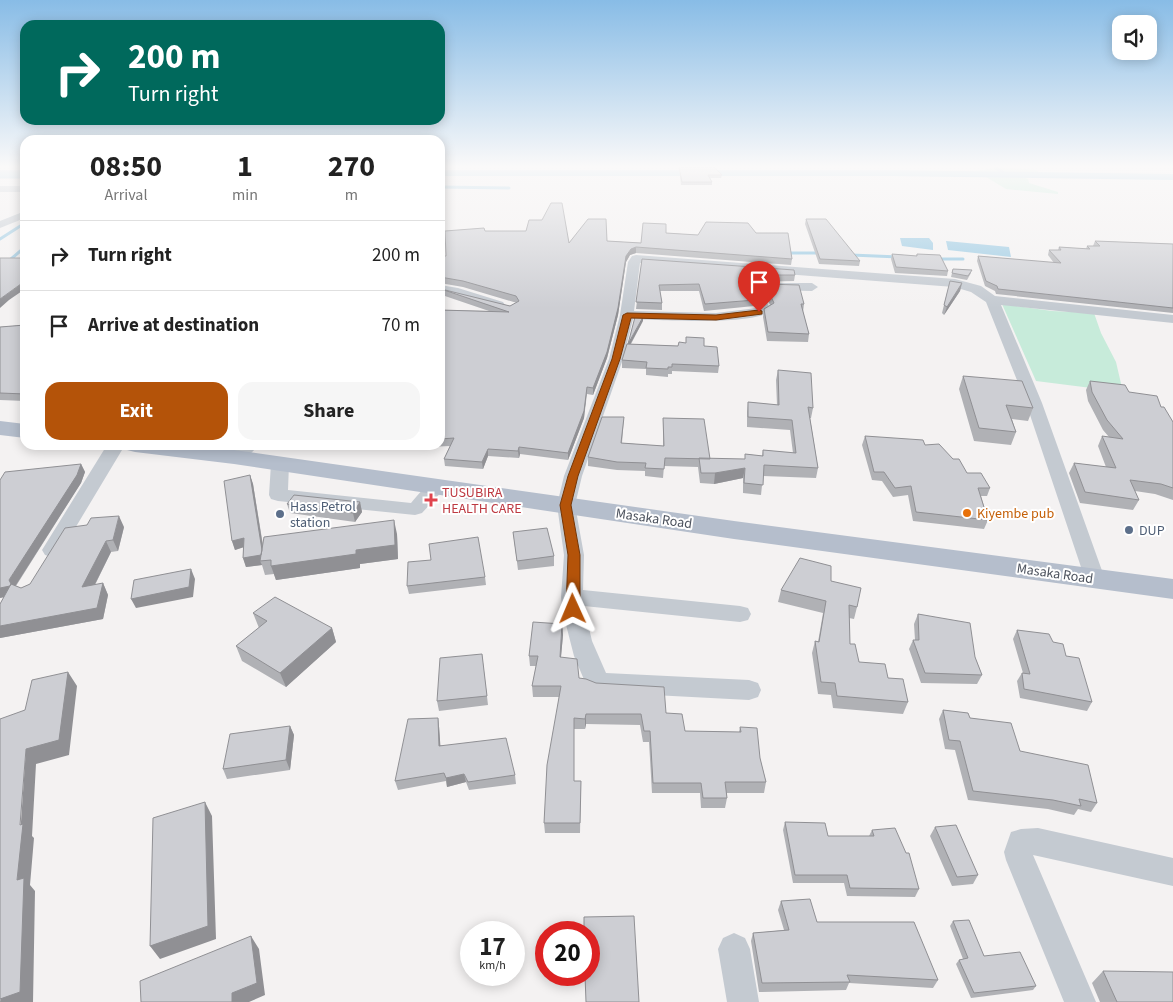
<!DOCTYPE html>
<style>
body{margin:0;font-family:"Source Sans 3",sans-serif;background:#f6f6f6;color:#222;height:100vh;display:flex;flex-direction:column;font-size:19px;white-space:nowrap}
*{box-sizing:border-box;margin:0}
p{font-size:16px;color:#767676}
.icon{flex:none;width:28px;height:28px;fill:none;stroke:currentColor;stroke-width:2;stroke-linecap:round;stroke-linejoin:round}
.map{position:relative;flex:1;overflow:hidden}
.sheet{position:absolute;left:20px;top:135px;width:425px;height:315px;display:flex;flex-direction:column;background:#fff;border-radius:15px;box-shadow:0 2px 12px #0003}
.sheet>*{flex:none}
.hud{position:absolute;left:20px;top:20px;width:425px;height:105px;border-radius:15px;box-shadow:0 2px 12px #0003;background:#00695c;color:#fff;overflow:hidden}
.buttons{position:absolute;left:1112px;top:15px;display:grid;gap:10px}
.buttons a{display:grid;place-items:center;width:45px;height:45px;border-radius:10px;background:#fff;box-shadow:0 2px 12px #0003;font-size:25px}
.speed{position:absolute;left:460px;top:921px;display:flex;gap:10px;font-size:25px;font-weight:700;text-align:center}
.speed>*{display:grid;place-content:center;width:65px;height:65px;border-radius:50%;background:#fff;box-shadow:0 2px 12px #0003;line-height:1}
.speed small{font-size:12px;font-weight:400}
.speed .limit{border:8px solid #d22;background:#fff;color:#111}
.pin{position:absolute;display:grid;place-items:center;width:42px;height:42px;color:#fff;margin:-51px -21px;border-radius:50% 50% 50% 0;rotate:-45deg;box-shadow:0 0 5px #0007}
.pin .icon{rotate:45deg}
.me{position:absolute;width:55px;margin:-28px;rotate:359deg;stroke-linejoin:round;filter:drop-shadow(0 0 4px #0008)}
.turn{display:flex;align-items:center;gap:18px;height:105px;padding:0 25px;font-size:22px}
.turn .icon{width:65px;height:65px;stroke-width:2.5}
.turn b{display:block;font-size:35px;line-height:42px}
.eta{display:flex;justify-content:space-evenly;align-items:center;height:85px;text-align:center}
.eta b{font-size:30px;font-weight:700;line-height:35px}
.button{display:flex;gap:10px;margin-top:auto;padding:10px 25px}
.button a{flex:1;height:58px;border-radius:15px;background:#b45309;color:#fff;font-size:20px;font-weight:700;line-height:58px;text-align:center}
.button a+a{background:#f6f6f6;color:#222}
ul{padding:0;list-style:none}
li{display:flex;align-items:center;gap:15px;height:70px;padding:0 25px;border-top:1px solid #e0e0e0}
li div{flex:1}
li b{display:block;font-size:19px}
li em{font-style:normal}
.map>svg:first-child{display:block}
</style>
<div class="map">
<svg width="1173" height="1002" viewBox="0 0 1173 1002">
<rect width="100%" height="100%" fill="#f4f2f2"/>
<path fill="#c7ebda" d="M1002 167 1036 170 1040 173 1017 175 1028 179 1029 183 1058 192V194L1006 189 976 171Z
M1002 304 1052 311 1094 313 1101 333 1116 362 1123 392 1036 381Z"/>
<path fill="#99c9e2" d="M900 238H929L933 243V250L902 246Z
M946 241 1009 247 1011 257 948 250Z"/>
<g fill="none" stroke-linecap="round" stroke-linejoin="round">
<path stroke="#99c9e2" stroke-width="3" d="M995 167 1007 175
M0 177H25
M440 187 509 188
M0 239 25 223
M25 247 11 259 25 260
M786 253H822
M851 255 899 257
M936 259H963"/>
<path fill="#99c9e2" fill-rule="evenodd" d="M0 170H25V176H0Z
M440 170H891L1173 174V180L891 176H440Z"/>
<path fill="#c4cad1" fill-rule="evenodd" d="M0 186H25V192H0Z
M25 211V218L0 228V221Z
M636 255 955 279 981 286 995 296 1173 315V323L1001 305 1042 403 1105 579 1102 584 1095 586 1088 584 1085 579 1026 403 986 302 971 292 954 287 640 263 634 311 716 313 757 308 749 291 756 283H812L818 287 812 291 763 290 761 291 771 310C758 326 656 320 633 319L623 359 582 476 575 505 584 555 583 590 740 606 748 608 751 614 748 620 740 622 584 606 592 641 606 673 749 680 758 683 761 690 758 697 749 700 596 692 588 689 574 656 563 613 561 597 564 555 557 505 564 476 609 359 620 315 628 262 632 256Z
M440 285 458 288 503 302 505 305 498 309 440 293Z
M107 445H125L59 555 52 557 45 555 42 550Z
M238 445H258C251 455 240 464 228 461L225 457Z
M280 459 286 460 289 464 288 490 411 503C420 493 429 479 443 483L446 487 422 513 415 515 278 501 271 499 269 495 271 464 274 460Z
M1038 828 1173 858V886L1033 855 1096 1002H1064L1006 860 1004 852 1011 832 1021 829Z
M734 933 745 938 750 949 759 1002H727L718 949 723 938Z"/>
<path fill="#b5becc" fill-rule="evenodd" d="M0 421 25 424V438L0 435Z
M124 445H192L234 450 734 521 1173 579V599L734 539 234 464 135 452 127 450Z"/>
</g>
<path fill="#b0b1b5" d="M679 167H714L722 175 721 178H710L712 182V185H681Z
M806 219 860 261 859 266 819 264 805 224Z
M485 231 569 243 607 241 641 243 666 233 698 235 756 233 792 259 791 265 636 253 630 255 626 262 618 315 607 358 593 395 587 394 584 418 568 460 520 454 519 458 488 456 483 469 445 466 444 459 450 446 405 448V445L377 447V445H440V310L489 311 442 295 441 289 510 306 517 303 463 287 440 283V256H446Z
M1095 241 1173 244V313L996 294 995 291 985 286 977 261 978 256 1054 263 1048 255 1049 250H1058L1059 247 1086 249 1087 246H1093Z
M892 254 916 256 917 254 948 271 947 276 895 273 891 259Z
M642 259 795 275 794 281 755 282 750 288 755 300 754 306 704 311 699 291H660L662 303V310L636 309Z
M953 269 971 273 967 280 951 277Z
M950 281 962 283 960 291 944 315 942 313Z
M765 284 804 304 803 312 809 334 808 342 767 341 763 317 764 309 770 305 764 292Z
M643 321 631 344 678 346H704L719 366 718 373 672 371V374H668V377L646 375V369L622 368V360L628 344Z
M25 325V401L0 400V327Z
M778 370 813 408 811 418H810L818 468 816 478 763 476 761 495 743 493V478L714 484 700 483 698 467 664 466 663 478 645 476V471L617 470 588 466V457L624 417 622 443 663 446V418L710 459H745V454L762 456 763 450 793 453 790 430 747 427V412L748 402 777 405 776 380Z
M963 376 1033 408 1028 421 1012 419 1016 432 1011 445 974 441 959 389Z
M1090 381 1129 392 1161 407 1173 422V500L1155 494 1135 491 1139 500 1133 510 1080 503 1069 473 1074 463 1106 467 1098 446 1102 436 1109 437 1103 430 1088 401 1086 390Z
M865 436 925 445 953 459 967 473 990 488 987 496H981L988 520 984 529 913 521 908 495 893 497 882 481 872 480 862 445Z
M81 464 85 472 81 483 16 586 21 588 30 584 124 527 118 551 111 552 95 585 103 583 108 595 103 619 0 638V604L4 597 0 598Z
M250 475 253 484 263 545 397 534 398 559 360 564V568L276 580 274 574 265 575 262 565 246 567 243 558 244 547 235 550 232 541Z
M360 502 362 512 355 522 290 513 287 504Z
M513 532 554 556V566L518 570Z
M431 560 485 577 486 585 409 594 407 586Z
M831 581 857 607 854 619 849 618 850 644 859 662 888 678 908 702 903 714 833 708 831 695 818 694 812 653 815 641 818 642 823 613 778 602 781 590Z
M253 613 332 628 336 642 286 687 242 661 236 646 259 628Z
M918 614 975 657 982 675 977 684 921 683 909 649 913 640H915L914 624Z
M562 624 563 635 561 657 579 678 666 713 685 731 739 732 740 727 760 758 766 782 764 793H727V798L725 808H701L700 793H652L649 742H643L640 725 586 724 585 729H574V781H581L580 833H545L544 823 559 697H533L532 686 536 666H530L529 656Z
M1017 630 1053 642 1066 656 1092 702 1087 711 1020 698 1017 681 1022 673H1023L1013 639Z
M482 654 488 705 439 711 437 701Z
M943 710 970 718 1097 803 1091 812 1078 809 1074 815 1048 809 968 800 955 750 945 749 939 719Z
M438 718 439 726 440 745 515 775 516 784 469 790 466 782 447 787 446 781 398 790 395 781Z
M290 726 294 735 290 770 227 779 223 769Z
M785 822 828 836H869L872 830 919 889 915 897 847 896 844 883H793L783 830Z
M935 827 978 875 973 884 952 886 930 836Z
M781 901 817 922 938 980 933 988 849 983 846 990 759 992 751 941 753 933 784 930 778 910Z
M953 921 984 956 1036 986 1033 990 971 998 956 964 959 960 963 959 950 926Z
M1103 971 1173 1002H1100L1092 983Z"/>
<path fill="#909094" d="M636 247V253L630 255 626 262 618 315 607 358 593 395V388L626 256 631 249Z
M755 275V282L747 292 748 285Z
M25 281V289L9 300 0 308V299Z
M962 283 960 291 944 315 947 307Z
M643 317V321L627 350V346Z
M587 387 584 418 568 460V453Z
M519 447 520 454 519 458 518 451Z
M488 449V456L483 469 482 462Z
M81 464 85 472 81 483 14 588 17 594 0 598V588L9 580Z
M745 468 743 478 714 484 715 473Z
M250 475 253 484 265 560 260 561 262 565 246 567 243 558Z
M360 502 362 512 355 522 353 513Z
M119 516 124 527 118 551 113 540Z
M394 520 397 534 398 559 360 564V568L276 580 271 566 356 550Z
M244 538 247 546 235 550 232 541Z
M106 541 111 552 88 598 82 587Z
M191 569 195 579 193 597 136 608 131 599Z
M103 583 108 595 103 619 0 638V626Z
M562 624 563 635 560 667V657Z
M332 628 336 642 286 687 280 673Z
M68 672 77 686 69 755 36 764 32 836 34 838 30 885 35 891 33 1002H0L17 880 26 749Z
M586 714V724L585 729V719Z
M438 718 439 726 441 754 439 746Z
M290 726 294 735 290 770 286 760Z
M464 774 466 782 447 787 446 778Z
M205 802 212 816 216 939 160 959 150 946Z
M251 936 259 949 265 995 249 1002H232V993Z"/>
<path fill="#cdced3" stroke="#909094" d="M679 167H714L722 175H708L712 182H682Z
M551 203H562L569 243 588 219H606L607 241 641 243 643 223 666 224V233L698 235 706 222 748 223 756 233H788L792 259 636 247 631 249 626 256 618 308 607 352 593 388 587 387 584 411 568 453 519 447 518 451 488 449 482 462 444 459 454 438 440 439V310L509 312 441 289 510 306 519 301 516 296 463 281 440 277V256H446L445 231 484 228 485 231H526L529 220H542Z
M806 219H826L860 261 820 259Z
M1095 241 1173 244V308L998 289 997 286 986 281 978 256 1061 263 1049 250H1061L1059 247 1090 249 1087 246H1100Z
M892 254 917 256V254L940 255 948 271 896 267Z
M0 258H25V281L0 299Z
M642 259 794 270 795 275H755L748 285 755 300 705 304 699 284 659 285 662 303 636 302Z
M953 269 972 270 968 276 952 273Z
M950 281 962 283 947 307 944 305Z
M765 284 799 285 804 304H801L809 334 768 332 764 309 774 303Z
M635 317H643L628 344Z
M25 325V394L0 393V327Z
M686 337 704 338V346L717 347 719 366 672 364V367H668V369L646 368 647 362 622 360 627 344 678 346 679 342 686 343Z
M778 370 811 373 813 408 808 407 818 468 764 465 763 485 744 483 745 468 715 473H701L699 458 745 459V454L763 456V450L796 453 792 420 748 417V402L779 405Z
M963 376 1022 381 1033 408 1006 405 1016 432 979 428Z
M1090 381 1125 385 1129 392 1157 396 1161 407H1164L1173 422V488L1161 484 1130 480 1139 500 1085 492 1074 463 1116 468 1102 436 1123 439 1107 420 1092 392Z
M602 417H624L621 443 664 446 663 418 704 419 710 459 665 458 664 469 645 468 646 463 617 462 588 457Z
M865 436 923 440 925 445 939 444 953 459H959L967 473H981L990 488H978L988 520 916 512 911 486 895 488 884 472H874Z
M81 464 77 475 9 580 11 584 10 586 0 588V480L5 472Z
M250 475 262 550 261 555 243 558 244 538 232 541 224 481Z
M294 495 360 502 353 513 287 504Z
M119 516 113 540 106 541 82 587 103 583 97 608 0 626V604L11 584 21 588 30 584 65 528 87 525 91 518Z
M394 520 395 545 356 550V554L271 566V560L260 561 264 537Z
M547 528 554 556 517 561 513 532Z
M478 537 485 577 407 586 408 562 431 560 429 544Z
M800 558 831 566V581L861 588 857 607 849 605 850 644H855L859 662 885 664 888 678 903 679 908 702 837 696 835 683 821 682 815 641 819 642 826 601 781 590Z
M191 569 189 587 131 599 134 580Z
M275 597 332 628 280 673 236 646 267 621 253 613Z
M918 614 970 623 975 657 982 675 925 673 913 640H919Z
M533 622 562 624 560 657 577 659 579 678 586 679 596 683 664 687 666 713 682 714 685 731 741 732 740 727 757 728 760 758 766 782H725L727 798H703L701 783H653L650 731H644L641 714H586L585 719 574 718V781H581L580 823H544L547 765 561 686H532L538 656H529Z
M1017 630 1049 634 1053 642 1063 644 1066 656 1079 658 1092 702 1024 689 1022 673 1030 674Z
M482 654 487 696 437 701 440 658Z
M68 672 59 740 26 749 20 825 23 824 17 880 24 878 20 992 0 999V719L25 710 32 680Z
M943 710 968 713 970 718 1011 723 1020 751 1088 765 1097 803 1079 799 1081 806 1053 800 973 791 960 741 949 740Z
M438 718 439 746 506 738 515 775 468 782 464 774 446 778 444 773 395 781 408 719Z
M290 726 286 760 223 769 230 734Z
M205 802 208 926 150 946 153 818Z
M785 822 825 823 828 836H874L872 830 895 828 906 853H909L919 889 850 888 847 875H795Z
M956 825 978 875 957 877 935 827Z
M810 899 817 922H914L938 980 847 975 850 982 762 983 753 933 789 930 781 901Z
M634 916 639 1002H586L585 975H589V932H584V917Z
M969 920 984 956 1020 952 1036 986 974 993 959 960 968 958 953 921Z
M251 936 257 983 232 993V1002H141L140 981Z
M1103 971 1173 972V1002H1117Z"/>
<linearGradient id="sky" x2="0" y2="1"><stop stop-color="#88bce6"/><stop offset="0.54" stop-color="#faf9f9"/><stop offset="1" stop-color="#faf9f9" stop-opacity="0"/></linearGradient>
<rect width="1173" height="308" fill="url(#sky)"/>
<path fill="#b45309" stroke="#753606" d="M759 310 762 311V314L716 320 631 318 620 359 578 476 571 505 580 555V609L578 613H568L566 609 568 555 560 505 568 476 612 359 623 315 627 313 716 315Z"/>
<path fill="#e0444e" stroke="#fff" stroke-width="2" d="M428.5 492.5h5v5h5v5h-5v5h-5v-5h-5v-5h5z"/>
<circle fill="#e8710a" stroke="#fff" stroke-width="2" cx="967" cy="513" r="5"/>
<g fill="#5c6f8a" stroke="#fff" stroke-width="2">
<circle cx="280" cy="514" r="5"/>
<circle cx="1129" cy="530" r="5"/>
</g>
<g text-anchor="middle" stroke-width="4" stroke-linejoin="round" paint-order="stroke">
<g font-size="14" fill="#be3a42" stroke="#fff" text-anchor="start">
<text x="442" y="497">TUSUBIRA<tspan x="442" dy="16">HEALTH CARE</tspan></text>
</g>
<g font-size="14" fill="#4e5e75" stroke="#fff" text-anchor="start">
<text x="290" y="511">Hass Petrol<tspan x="290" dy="16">station</tspan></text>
<text x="1139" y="535">DUP</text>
</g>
<g font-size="14" fill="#c56008" stroke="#fff" text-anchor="start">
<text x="977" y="518">Kiyembe pub</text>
</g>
<g font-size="14" fill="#4c525d" stroke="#fff">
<text transform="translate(654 518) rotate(8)" y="5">Masaka Road</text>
<text transform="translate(1055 573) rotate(8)" y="5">Masaka Road</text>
</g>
</g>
</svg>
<div class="buttons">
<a><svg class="icon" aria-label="sound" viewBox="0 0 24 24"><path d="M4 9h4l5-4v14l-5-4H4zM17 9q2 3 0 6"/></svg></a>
</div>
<div class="speed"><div>17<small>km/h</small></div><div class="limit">20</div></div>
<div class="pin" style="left:759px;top:312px;background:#d93025"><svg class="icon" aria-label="arrive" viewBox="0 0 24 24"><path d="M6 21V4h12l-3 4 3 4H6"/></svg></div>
<svg class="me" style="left:573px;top:609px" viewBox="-20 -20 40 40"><path d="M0-17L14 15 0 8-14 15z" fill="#b45309" stroke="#fff" stroke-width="4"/></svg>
<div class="hud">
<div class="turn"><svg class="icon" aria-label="right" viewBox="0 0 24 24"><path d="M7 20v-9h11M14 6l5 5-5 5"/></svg><div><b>200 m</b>Turn right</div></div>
</div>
<section class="sheet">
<div class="eta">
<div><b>08:50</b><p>Arrival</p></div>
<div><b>1</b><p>min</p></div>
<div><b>270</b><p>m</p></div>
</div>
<ul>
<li><svg class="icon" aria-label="right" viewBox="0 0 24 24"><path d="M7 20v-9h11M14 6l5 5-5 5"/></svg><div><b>Turn right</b></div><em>200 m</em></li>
<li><svg class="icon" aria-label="arrive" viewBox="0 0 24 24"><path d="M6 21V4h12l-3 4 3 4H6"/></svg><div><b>Arrive at destination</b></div><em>70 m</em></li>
</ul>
<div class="button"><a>Exit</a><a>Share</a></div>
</section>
</div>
